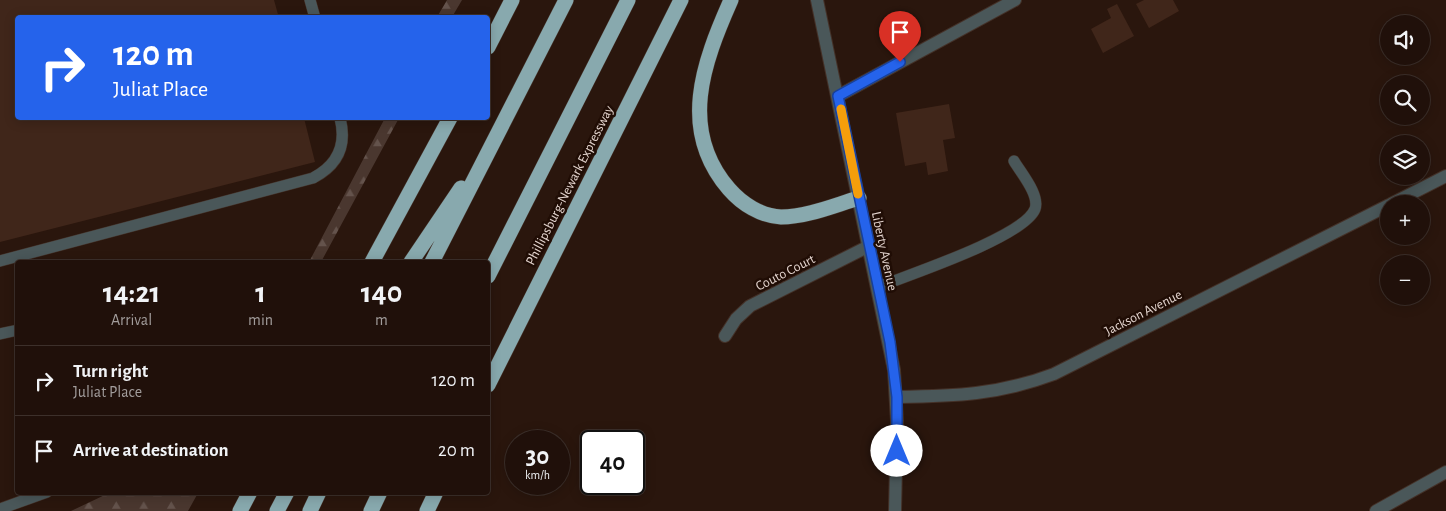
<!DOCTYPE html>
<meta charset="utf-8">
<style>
body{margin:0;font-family:"Alegreya Sans",sans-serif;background:#2d1e18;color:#f1f3f6;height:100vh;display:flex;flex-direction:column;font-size:19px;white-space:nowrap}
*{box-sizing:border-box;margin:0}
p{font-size:16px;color:#a29d9c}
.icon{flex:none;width:28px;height:28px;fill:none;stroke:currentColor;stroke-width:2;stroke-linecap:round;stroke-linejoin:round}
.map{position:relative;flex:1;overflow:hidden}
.details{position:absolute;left:15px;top:260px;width:475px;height:235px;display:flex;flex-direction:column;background:#20100a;border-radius:5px;box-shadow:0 2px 12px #0003,0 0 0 1px #3d302b}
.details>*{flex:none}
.hud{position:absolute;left:15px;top:15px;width:475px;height:105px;border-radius:5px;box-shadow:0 2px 12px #0003,0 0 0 1px #3d302b;background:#2563eb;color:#fff;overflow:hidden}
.buttons{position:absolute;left:1380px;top:15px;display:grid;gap:10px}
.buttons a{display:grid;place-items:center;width:50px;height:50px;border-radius:50%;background:#20100a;box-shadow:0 2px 12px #0003,0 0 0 1px #3d302b;font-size:25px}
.speed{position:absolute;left:505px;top:430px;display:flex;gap:10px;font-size:25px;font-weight:700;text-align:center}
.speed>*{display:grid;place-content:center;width:65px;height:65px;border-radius:50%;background:#20100a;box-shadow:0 2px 12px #0003,0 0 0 1px #3d302b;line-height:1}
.speed small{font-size:12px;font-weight:400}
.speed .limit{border:2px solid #111;border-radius:8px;background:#fff;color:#111}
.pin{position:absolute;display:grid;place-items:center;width:42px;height:42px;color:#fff;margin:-51px -21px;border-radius:50% 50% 50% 0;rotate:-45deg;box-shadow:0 0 5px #0007}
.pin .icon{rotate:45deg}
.me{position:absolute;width:55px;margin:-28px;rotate:0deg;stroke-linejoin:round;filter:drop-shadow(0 0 4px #0008)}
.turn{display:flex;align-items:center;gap:18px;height:105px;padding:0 15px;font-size:22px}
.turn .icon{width:65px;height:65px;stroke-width:2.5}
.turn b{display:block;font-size:35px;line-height:42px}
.eta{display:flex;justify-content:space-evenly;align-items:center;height:85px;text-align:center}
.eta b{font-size:30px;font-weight:700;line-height:35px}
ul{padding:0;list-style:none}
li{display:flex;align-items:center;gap:15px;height:70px;padding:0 15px;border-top:1px solid #3d302b}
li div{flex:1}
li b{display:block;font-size:19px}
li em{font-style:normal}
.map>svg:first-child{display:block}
</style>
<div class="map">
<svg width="1446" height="511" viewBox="0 0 1446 511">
<defs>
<pattern id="forest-firs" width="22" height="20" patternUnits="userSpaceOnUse" patternTransform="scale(1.25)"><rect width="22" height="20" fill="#4a372f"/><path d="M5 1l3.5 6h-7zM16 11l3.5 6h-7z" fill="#64534c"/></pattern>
</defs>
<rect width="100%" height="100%" fill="#2a160d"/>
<path fill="url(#forest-firs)" d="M447 0H462L452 17H437Z
M385 118H399L321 262H309Z
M109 493V492L198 493 188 511H71Z"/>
<path fill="#40261a" d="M0 0H274L279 18H18V118H304L315 162 0 242Z
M1144 0H1173L1179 11 1149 28 1136 4Z
M1117 4 1134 36 1103 53 1091 29 1111 18 1107 9Z
M949 104 955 138 943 140 948 171 928 175 926 162 905 166 896 113Z"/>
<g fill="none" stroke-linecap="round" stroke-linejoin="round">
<defs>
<path id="service" d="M310 0 315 18
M0 261 313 178C338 165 347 145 340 118
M878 287C908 275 1024 237 1035 209 1040 195 1021 173 1014 161
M0 334 18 330
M0 509 47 492"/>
<path id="minor" d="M838 96 1015 0
M1391 204 1446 176
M725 336 736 319 750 306 869 246
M897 397C955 396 998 395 1054 374L1389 205
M1376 511 1446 472"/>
<path id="tertiary" d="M817 0 894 370 897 421 895 511"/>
<path id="motorway" d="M731 0C703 63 678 130 729 189 742 204 761 216 781 217 807 217 835 205 859 198
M488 47 512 0
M372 262 450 118
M411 262 461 188
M432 262 566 0
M488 276 628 0
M488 385 681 0
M240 511 250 492
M277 511 287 492
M310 511 319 492
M371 511 380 492
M427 511 436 492"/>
</defs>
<use href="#service" stroke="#443128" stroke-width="12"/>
<use href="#minor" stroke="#443128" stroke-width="14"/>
<use href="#tertiary" stroke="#443128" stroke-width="14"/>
<use href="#motorway" stroke="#443128" stroke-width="16"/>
<use href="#service" stroke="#4a5759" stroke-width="11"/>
<use href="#minor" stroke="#4a5759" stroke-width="12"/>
<use href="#tertiary" stroke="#4a5759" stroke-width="12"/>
<use href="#motorway" stroke="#88a9ae" stroke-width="15"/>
</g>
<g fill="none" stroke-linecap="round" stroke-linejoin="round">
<defs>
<path id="route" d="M897 451V397L890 342 838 96 900 62"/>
</defs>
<use href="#route" stroke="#184099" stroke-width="12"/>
<use href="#route" stroke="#2563eb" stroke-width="9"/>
<path stroke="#f59e0b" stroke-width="9" d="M841 109 858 194"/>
</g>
<g text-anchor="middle" stroke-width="5" stroke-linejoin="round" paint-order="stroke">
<g font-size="14" fill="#e4d5cf" stroke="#200d05">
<text transform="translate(569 185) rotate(-63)" y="5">Phillipsburg-Newark Expressway</text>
<text transform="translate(885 251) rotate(78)" y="5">Liberty Avenue</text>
<text transform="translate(785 272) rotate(-27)" y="5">Couto Court</text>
<text transform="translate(1143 312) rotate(-27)" y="5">Jackson Avenue</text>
</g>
</g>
</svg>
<div class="buttons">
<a><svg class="icon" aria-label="sound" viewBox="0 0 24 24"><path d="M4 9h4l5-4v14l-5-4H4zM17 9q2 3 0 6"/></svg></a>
<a><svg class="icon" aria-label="search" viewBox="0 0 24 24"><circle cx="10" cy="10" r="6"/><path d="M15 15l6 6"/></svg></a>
<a><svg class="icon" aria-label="layers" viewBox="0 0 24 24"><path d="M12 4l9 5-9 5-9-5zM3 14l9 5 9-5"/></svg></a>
<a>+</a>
<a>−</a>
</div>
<div class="speed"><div>30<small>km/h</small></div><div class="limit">40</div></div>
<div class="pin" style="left:900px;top:62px;background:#d93025"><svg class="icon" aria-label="arrive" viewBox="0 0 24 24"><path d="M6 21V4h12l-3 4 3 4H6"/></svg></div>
<svg class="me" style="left:897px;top:451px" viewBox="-20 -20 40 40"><circle r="19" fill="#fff"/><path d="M0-13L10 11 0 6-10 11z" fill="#2563eb"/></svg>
<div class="hud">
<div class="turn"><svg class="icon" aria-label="right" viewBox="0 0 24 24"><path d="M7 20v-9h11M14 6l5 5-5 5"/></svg><div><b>120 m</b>Juliat Place</div></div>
</div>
<section class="details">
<div class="eta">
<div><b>14:21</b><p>Arrival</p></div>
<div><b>1</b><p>min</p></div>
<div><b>140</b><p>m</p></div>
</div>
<ul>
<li><svg class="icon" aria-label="right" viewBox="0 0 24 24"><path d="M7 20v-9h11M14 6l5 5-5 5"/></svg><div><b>Turn right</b><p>Juliat Place</p></div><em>120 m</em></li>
<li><svg class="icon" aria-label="arrive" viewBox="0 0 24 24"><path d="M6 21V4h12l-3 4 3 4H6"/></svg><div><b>Arrive at destination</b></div><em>20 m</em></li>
</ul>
</section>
</div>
